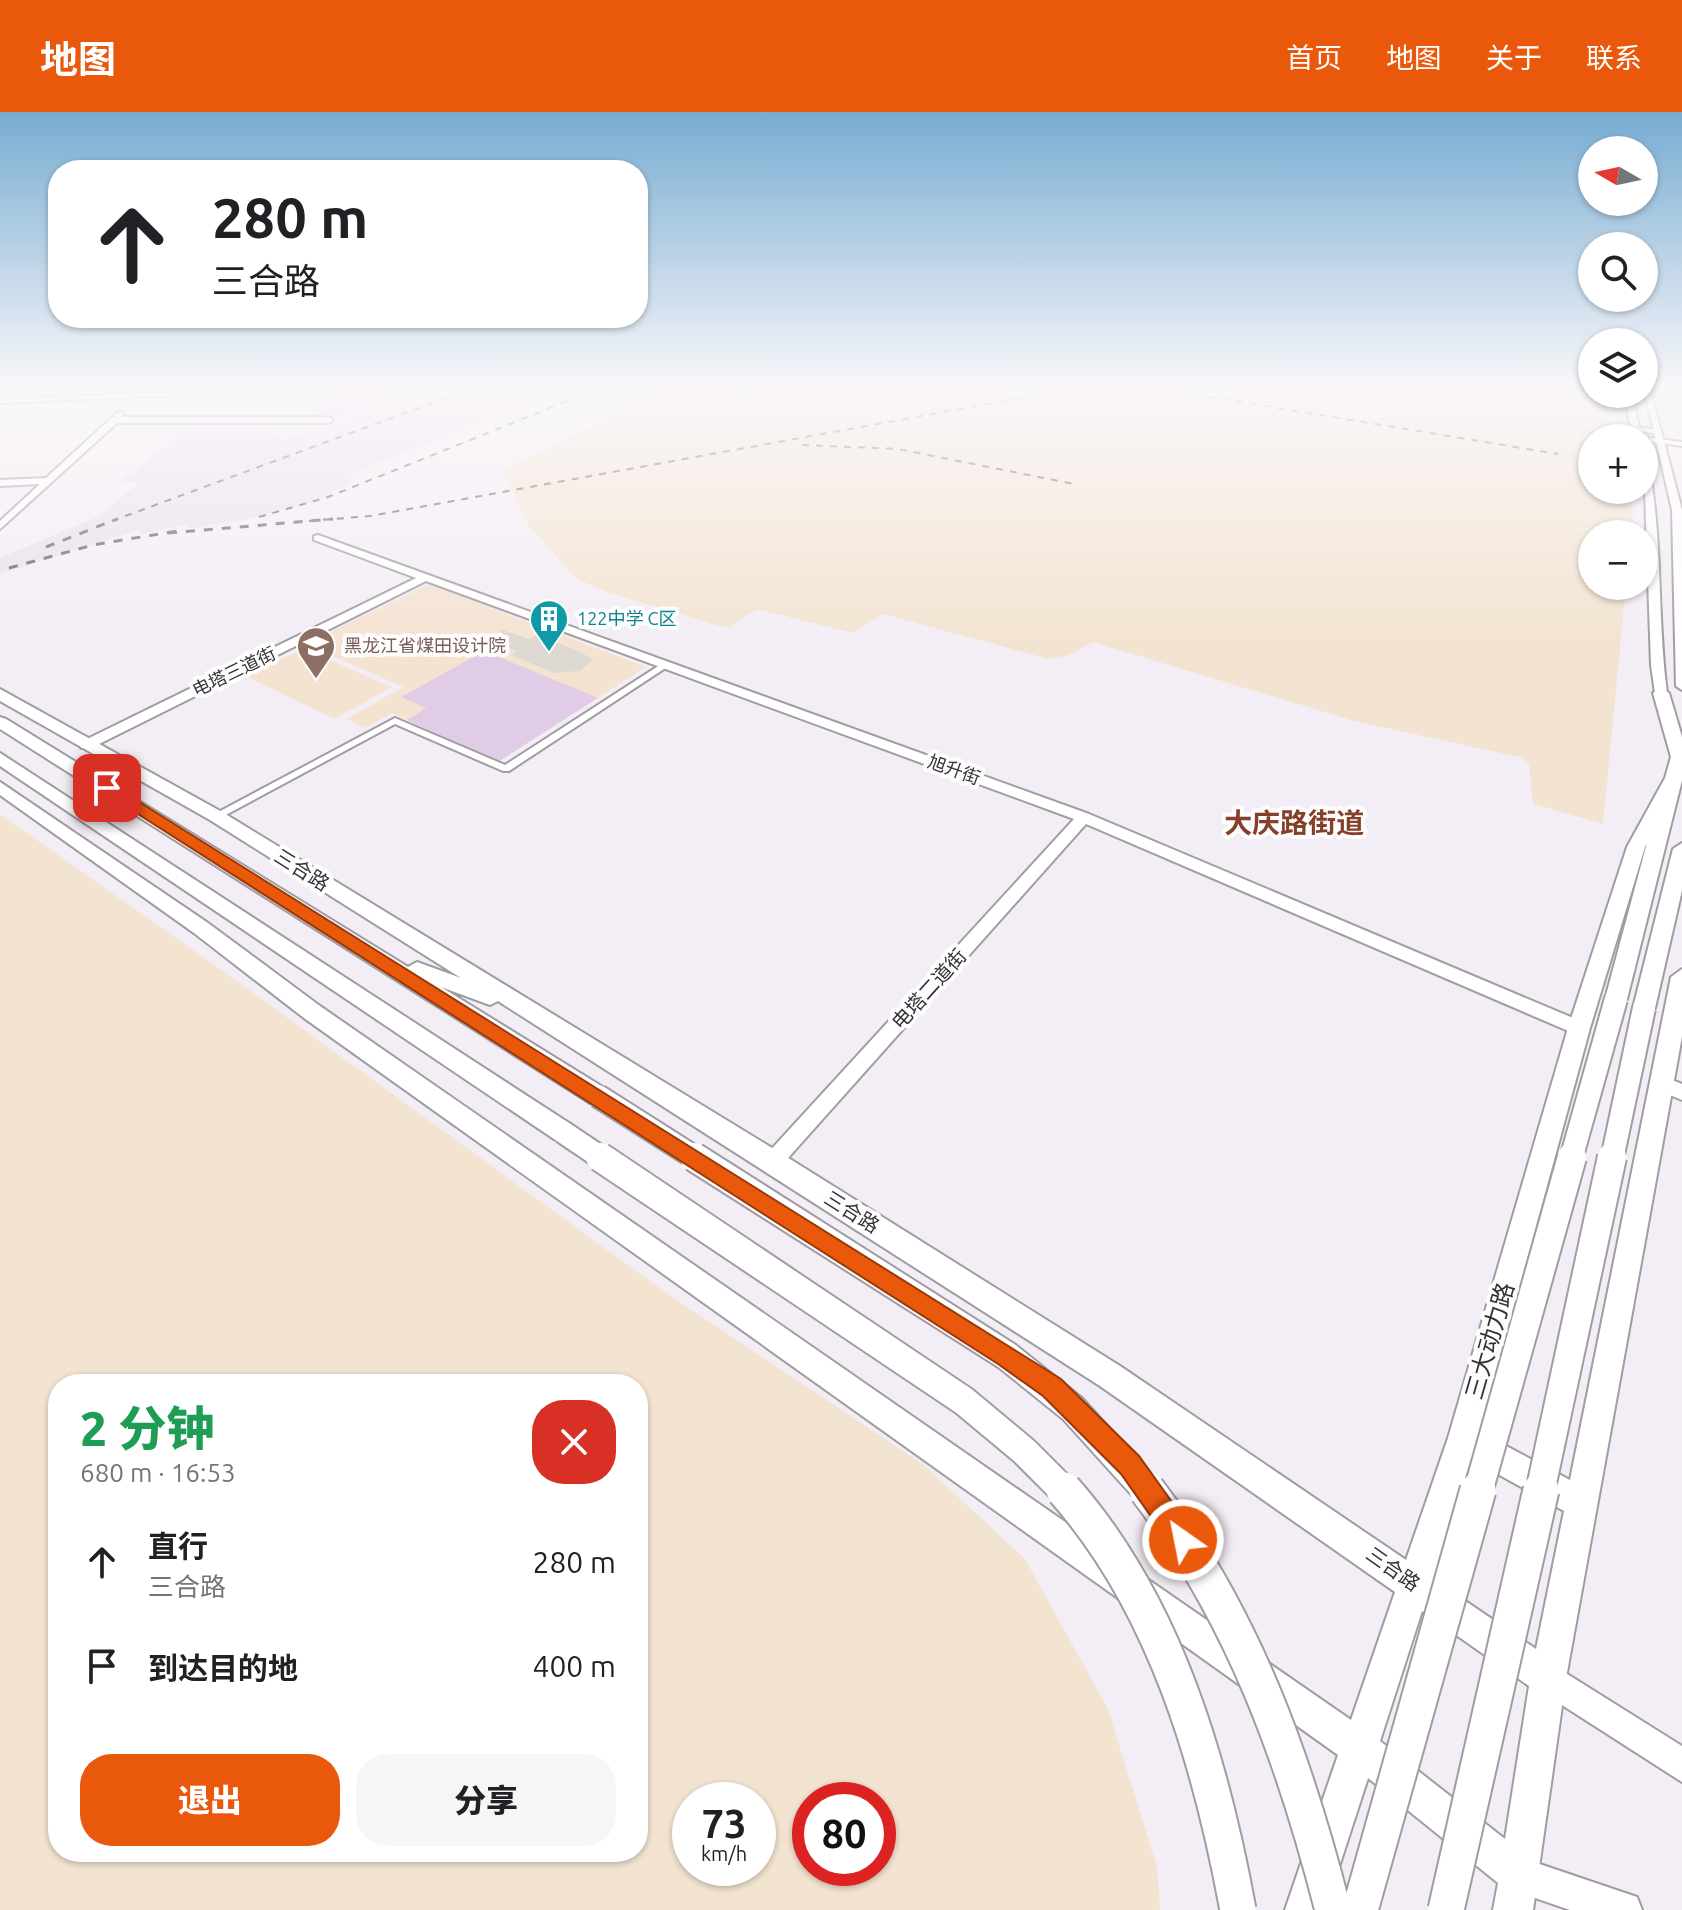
<!DOCTYPE html>
<html lang="zh">
<meta charset="utf-8">
<style>
body{margin:0;font-family:Ubuntu,"Noto Sans SC",sans-serif;background:#f6f6f6;color:#202124;height:100vh;display:flex;flex-direction:column;font-size:30px;white-space:nowrap}
*{box-sizing:border-box;margin:0}
p{font-size:26px;color:#757577}
.icon{flex:none;width:44px;height:44px;fill:none;stroke:currentColor;stroke-width:2;stroke-linecap:round;stroke-linejoin:round}
.map{position:relative;flex:1;overflow:hidden}
.side{position:absolute;left:48px;top:1262px;width:600px;height:488px;display:flex;flex-direction:column;background:#fff;border-radius:32px;box-shadow:0 2px 6px #0004}
.side>*{flex:none}
.guide{position:absolute;left:48px;top:48px;width:600px;height:168px;border-radius:32px;box-shadow:0 2px 6px #0004;background:#fff;color:#202124;overflow:hidden}
.needle{width:52px;rotate:279deg}
.fabs{position:absolute;left:1578px;top:24px;display:grid;gap:16px}
.fabs a{display:grid;place-items:center;width:80px;height:80px;border-radius:50%;background:#fff;box-shadow:0 2px 6px #0004;font-size:40px}
.speed{position:absolute;left:672px;top:1670px;display:flex;gap:16px;font-size:40px;font-weight:700;text-align:center}
.speed>*{display:grid;place-content:center;width:104px;height:104px;border-radius:50%;background:#fff;box-shadow:0 2px 6px #0004;line-height:1}
.speed small{font-size:20px;font-weight:400}
.speed .limit{border:12px solid #d22;background:#fff;color:#111}
.pin{position:absolute;display:grid;place-items:center;width:68px;height:68px;color:#fff;margin:-34px;border-radius:16px;box-shadow:0 4px 12px #0006}
.me{position:absolute;width:88px;margin:-44px;rotate:327deg;stroke-linejoin:round;filter:drop-shadow(0 0 6px #0008)}
.turn{display:flex;align-items:center;gap:28px;height:168px;padding:0 32px;font-size:36px}
.turn .icon{width:104px;height:104px;stroke-width:2.5}
.turn b{display:block;font-size:56px;line-height:68px}
.round{display:grid;place-items:center;flex:none;width:84px;height:84px;border-radius:32px;background:#f6f6f6}
.overview{display:flex;align-items:center;justify-content:space-between;height:136px;padding:0 32px}
h1{font-size:48px;font-weight:800;line-height:60px;color:#1e9e55}
.button{display:flex;gap:16px;margin-top:auto;padding:16px 32px}
.button a{flex:1;height:92px;border-radius:32px;background:#ea580c;color:#fff;font-size:32px;font-weight:800;line-height:92px;text-align:center}
.button a+a{background:#f6f6f6;color:#202124}
ul{padding:0;list-style:none}
li{display:flex;align-items:center;gap:24px;height:104px;padding:0 32px}
li div{flex:1}
li b{display:block;font-size:30px}
li em{font-style:normal}
header{display:flex;align-items:center;gap:48px;box-sizing:border-box;height:112px;padding:0 40px;background:#ea580c;color:#fff}
header strong{font-size:38px}
nav{display:flex;gap:44px;margin-inline-start:auto;font-size:28px}
.map>svg:first-child{display:block}
</style>
<header>
<strong>地图</strong>
<nav><a>首页</a><a>地图</a><a>关于</a><a>联系</a></nav>
</header>
<div class="map">
<svg width="1682" height="1798" viewBox="0 0 1682 1798">
<rect width="100%" height="100%" fill="#f3eef5"/>
<path fill="#e9dfec" d="M425 277H568L352 361 349 371 318 388 254 406 191 416 186 412 144 422 138 418 0 462V446L99 404 140 370H120L193 312H262L256 317 287 327Z"/>
<path fill="#f3e4d1" fill-rule="evenodd" d="M666 277H705L754 285 769 277H1592V282H1605L1614 326H1592V378H1630L1633 400 1631 422H1592V474H1626L1603 712 1533 692 1529 651 1519 645 1354 609 1093 530 1069 543 1049 547 883 502 853 521 757 497 727 516 610 481 577 467 529 414 503 359Z
M0 702 230 864 672 1185 924 1353 1025 1447 1108 1597 1157 1755 1160 1798H0ZM638 1272V1740H58V1272ZM690 1688H758V1756H690ZM810 1688H878V1756H810Z"/>
<path fill="#f5e3d2" d="M429 472 646 555 498 650 392 601 365 616 347 607 403 575 306 532Z
M304 536 386 573 392 575 334 607 246 564Z"/>
<path fill="#e0cce6" d="M336 277H410L332 305H315Z
M484 539 584 580 598 586 498 650 407 608 426 596 401 585Z"/>
<path fill="#ddd8d2" d="M503 518 529 527 539 522 594 547 580 559 554 561 511 543 517 539 507 535 511 532 491 524Z"/>
<g fill="none" stroke-linecap="round" stroke-linejoin="round">
<defs>
<path id="street" d="M32 277H38L21 290H17V288Z
M1636 315 1658 318 1661 320 1658 322 1634 318Z
M1644 325 1682 330V334L1644 329V326H1642Z
M663 551 670 553 509 659H503L395 612 220 706 216 707 211 704 395 606 505 653Z"/>
<path id="secondary" d="M256 277H321L0 291V287Z
M1644 277H1650L1682 398V578L1676 574 1672 398Z
M1624 282H1632L1641 326H1633Z
M118 300H124L122 305H329L333 308 329 311H117L0 417V409L40 372 0 374V368L46 366Z
M1644 352 1649 355C1663 430 1657 506 1667 581L1661 585 1655 581 1651 553Z
M318 423 1089 702 1585 911 1588 916 1585 921H1573L1086 712 780 1055 773 1058 766 1055 763 1049 766 1043 1074 707 426 469 91 636H81V630L416 466 314 428V424Z
M1660 963 1682 972V988L1653 976 1650 971 1653 966Z"/>
<path id="primary" d="M1548 1550 1682 1634V1670L1537 1577 1532 1566 1537 1555Z
M1519 1745 1637 1785 1642 1798H1570L1506 1776 1501 1763 1506 1750Z"/>
<path id="highway" d="M1661 576 1669 581 1682 625V668L1627 887 1616 895 1605 887 1647 731 1645 735 1590 916 1480 1320 1570 1368 1671 865 1682 857V924L1566 1566 1533 1798H1493L1498 1771 1368 1666 1325 1798H1285L1338 1643 304 906 194 821 0 683V670L208 811 320 894 1351 1608 1395 1480 1100 1274 498 889 490 893 441 875 606 977 610 984 606 991 598 993 590 991 0 617V605L6 607 408 855 417 850 461 866 210 708 0 589V577L222 700 782 1042 1120 1254 1406 1448 1448 1326 1568 916 1627 735 1665 666 1671 645 1653 581ZM1471 1347 1564 1399 1536 1537 1433 1467ZM1422 1499 1529 1574 1505 1727 1380 1629Z
M0 641 572 1013 575 1020 572 1027 563 1030 554 1027 0 654Z
M1682 731V778L1655 896 1644 904 1633 896 1673 737Z"/>
</defs>
<use href="#street" stroke="#a19ca2" stroke-width="4"/>
<use href="#secondary" stroke="#a19ca2" stroke-width="4"/>
<use href="#primary" stroke="#a19ca2" stroke-width="4"/>
<use href="#highway" stroke="#a19ca2" stroke-width="4"/>
<use href="#street" fill="#fff" fill-rule="evenodd"/>
<use href="#secondary" fill="#fff" fill-rule="evenodd"/>
<use href="#primary" fill="#fff" fill-rule="evenodd"/>
<use href="#highway" fill="#fff" fill-rule="evenodd"/>
<path stroke="#615e62" stroke-width="2" stroke-dasharray="7 7" stroke-linecap="butt" d="M1139 277 1187 281 1558 342
M802 333 898 337 1074 372
M259 405 328 385 597 277
M112 409 470 277
M309 409 370 404 1071 277"/>
<path stroke="#615e62" stroke-width="3" stroke-dasharray="9 9" stroke-linecap="butt" d="M168 421 333 407
M46 435 117 407
M9 456 93 433 177 419"/>
<defs>
<path id="highway-bridge-far2" d="M598 984 697 1047
M563 1020 603 1047
M1571 1047 1616 887
M1612 1047 1644 896"/>
<path id="highway-bridge-far1" d="M600 1045 964 1289 1024 1339 1065 1380
M694 1045 1007 1244 1073 1297 1148 1380
M1478 1380 1572 1045
M1540 1380 1612 1045"/>
<path id="highway-bridge" d="M1064 1378C1165 1492 1211 1651 1238 1798
M1147 1378C1243 1503 1294 1646 1333 1798
M1360 1798 1478 1378
M1446 1798 1541 1378"/>
</defs>
<use href="#highway-bridge-far2" stroke="#a19ca2" stroke-width="26" stroke-linecap="butt"/>
<use href="#highway-bridge-far1" stroke="#a19ca2" stroke-width="32" stroke-linecap="butt"/>
<use href="#highway-bridge" stroke="#a19ca2" stroke-width="39" stroke-linecap="butt"/>
<use href="#highway-bridge-far2" stroke="#fff" stroke-width="22"/>
<use href="#highway-bridge-far1" stroke="#fff" stroke-width="28"/>
<use href="#highway-bridge" stroke="#fff" stroke-width="35"/>
</g>
<linearGradient id="sky" x2="0" y2="1"><stop stop-color="#77acd2"/><stop offset="0.52" stop-color="#faf7fa"/><stop offset="1" stop-color="#faf7fa" stop-opacity="0"/></linearGradient>
<rect width="1682" height="529" fill="url(#sky)"/>
<path fill="#ea580c" stroke="#983908" stroke-width="2" d="M102 673H112L1061 1267 1139 1344 1192 1418 1196 1428 1192 1437 1183 1441 1174 1437 1121 1362 1043 1284 998 1252 102 679Z"/>
<defs>
<symbol id="building-pin" viewBox="-11 -11 22 30"><path d="M0 17L-7.5 6A9.5 9.5 0 1 1 7.5 6Z" fill="#0f9aa8" stroke="#fefdfe"/><path d="M-4-6H4V6H1V3H-1V6H-4ZM-2.5-4.3h1.7v1.8h-1.7ZM.8-4.3h1.7v1.8H.8ZM-2.5-1h1.7V.8h-1.7ZM.8-1h1.7V.8H.8Z" fill="#fff"/></symbol>
<symbol id="university-pin" viewBox="-11 -11 22 30"><path d="M0 17L-7.5 6A9.5 9.5 0 1 1 7.5 6Z" fill="#8d6e63" stroke="#fefdfe"/><path d="M0-5L7-2L0 1L-7-2ZM-4 1L0 2.5L4 1V4Q0 6-4 4Z" fill="#fff"/></symbol>
</defs>
<g fill-rule="evenodd">
<use href="#building-pin" x="527" y="485" width="44" height="60"/>
<use href="#university-pin" x="294" y="512" width="44" height="60"/>
</g>
<g text-anchor="middle" stroke-width="8" stroke-linejoin="round" paint-order="stroke">
<g font-size="18" fill="#0d838f" stroke="#fefdfe" text-anchor="start">
<text x="577" y="513">122中学 C区</text>
</g>
<g font-size="18" fill="#785e54" stroke="#fefdfe" text-anchor="start">
<text x="344" y="540">黑龙江省煤田设计院</text>
</g>
<g font-size="18" fill="#343235" stroke="#fefdfe">
<text transform="translate(234 560) rotate(-26)" y="6">电塔三道街</text>
<text transform="translate(954 658) rotate(20)" y="6">旭升街</text>
</g>
<g font-size="20" fill="#343235" stroke="#fefdfe">
<text transform="translate(302 758) rotate(32)" y="7">三合路</text>
<text transform="translate(929 877) rotate(-48)" y="7">电塔二道街</text>
<text transform="translate(852 1100) rotate(32)" y="7">三合路</text>
<text transform="translate(1393 1457) rotate(35)" y="7">三合路</text>
</g>
<g font-size="24" fill="#343235" stroke="#fefdfe">
<text transform="translate(1490 1229) rotate(-74)" y="8">三大动力路</text>
</g>
<g font-size="28" font-weight="bold" fill="#85402b" stroke="#fefdfe">
<text x="1294" y="721">大庆路街道</text>
</g>
</g>
</svg>
<div class="fabs">
<a><svg class="needle" viewBox="-14 -14 28 28"><path d="M0-13l5 13h-10z" fill="#e53935"/><path d="M0 13l5-13h-10z" fill="#757577"/></svg></a>
<a><svg class="icon" aria-label="search" viewBox="0 0 24 24"><circle cx="10" cy="10" r="6"/><path d="M15 15l6 6"/></svg></a>
<a><svg class="icon" aria-label="layers" viewBox="0 0 24 24"><path d="M12 4l9 5-9 5-9-5zM3 14l9 5 9-5"/></svg></a>
<a>+</a>
<a>−</a>
</div>
<div class="speed"><div>73<small>km/h</small></div><div class="limit">80</div></div>
<div class="pin" style="left:107px;top:676px;background:#d93025"><svg class="icon" aria-label="arrive" viewBox="0 0 24 24"><path d="M6 21V4h12l-3 4 3 4H6"/></svg></div>
<svg class="me" style="left:1183px;top:1428px" viewBox="-20 -20 40 40"><circle r="17" fill="#ea580c" stroke="#fff" stroke-width="3"/><path d="M0-11L8 9 0 5-8 9z" fill="#fff"/></svg>
<div class="guide">
<div class="turn"><svg class="icon" aria-label="ahead" viewBox="0 0 24 24"><path d="M12 20V5M6 11l6-6 6 6"/></svg><div><b>280 m</b>三合路</div></div>
</div>
<section class="side">
<div class="overview"><div><h1>2 分钟</h1><p>680 m · 16:53</p></div><a class="round" style="background:#d93025;color:#fff"><svg class="icon" aria-label="close" viewBox="0 0 24 24"><path d="M6 6l12 12M18 6L6 18"/></svg></a></div>
<ul>
<li><svg class="icon" aria-label="ahead" viewBox="0 0 24 24"><path d="M12 20V5M6 11l6-6 6 6"/></svg><div><b>直行</b><p>三合路</p></div><em>280 m</em></li>
<li><svg class="icon" aria-label="arrive" viewBox="0 0 24 24"><path d="M6 21V4h12l-3 4 3 4H6"/></svg><div><b>到达目的地</b></div><em>400 m</em></li>
</ul>
<div class="button"><a>退出</a><a>分享</a></div>
</section>
</div>
